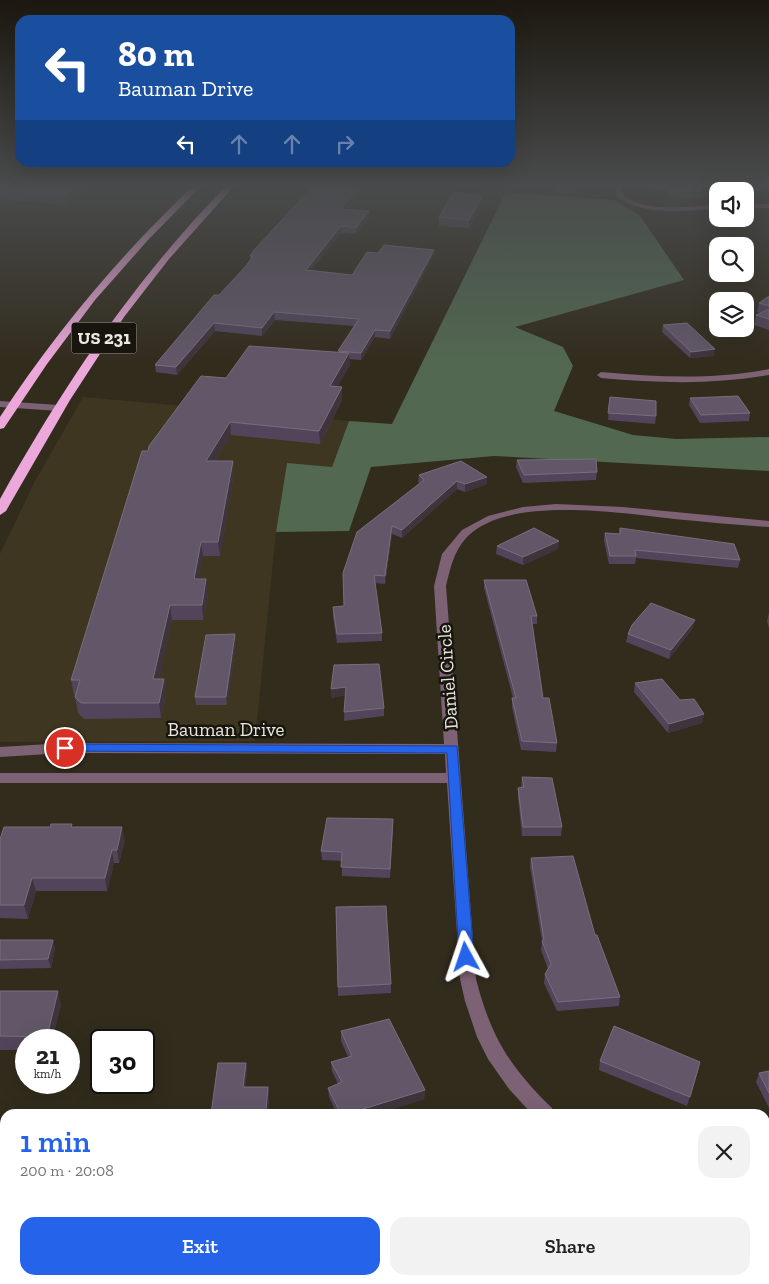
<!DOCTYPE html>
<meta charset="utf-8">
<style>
body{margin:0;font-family:"Zilla Slab",serif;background:#f2f2f2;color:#202124;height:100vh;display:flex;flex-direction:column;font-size:19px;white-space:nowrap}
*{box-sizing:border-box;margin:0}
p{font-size:16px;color:#757577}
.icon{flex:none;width:28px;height:28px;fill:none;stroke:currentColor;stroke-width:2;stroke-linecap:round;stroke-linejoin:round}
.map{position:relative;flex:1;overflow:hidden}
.sheet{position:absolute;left:0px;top:1109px;width:770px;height:176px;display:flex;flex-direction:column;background:#fff;border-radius:15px 15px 0 0;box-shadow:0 5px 20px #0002}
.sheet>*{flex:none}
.hud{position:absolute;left:15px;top:15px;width:500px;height:152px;border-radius:15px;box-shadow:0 5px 20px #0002;background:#1a4fa0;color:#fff;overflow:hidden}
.fabs{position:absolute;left:709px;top:182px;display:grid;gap:10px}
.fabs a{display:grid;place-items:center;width:45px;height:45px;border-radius:10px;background:#fff;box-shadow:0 5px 20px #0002;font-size:25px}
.speed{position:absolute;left:15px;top:1029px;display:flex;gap:10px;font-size:25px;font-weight:700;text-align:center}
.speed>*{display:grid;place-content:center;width:65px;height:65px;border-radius:50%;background:#fff;box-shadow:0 5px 20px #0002;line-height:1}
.speed small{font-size:12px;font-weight:400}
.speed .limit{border:2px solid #111;border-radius:8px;background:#fff;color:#111}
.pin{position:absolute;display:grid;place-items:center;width:42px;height:42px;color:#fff;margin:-21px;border:2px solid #fff;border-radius:50%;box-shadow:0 1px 5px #0007}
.me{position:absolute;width:55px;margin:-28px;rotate:355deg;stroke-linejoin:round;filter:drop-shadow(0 0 4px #0008)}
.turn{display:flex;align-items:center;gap:18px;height:105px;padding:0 20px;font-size:22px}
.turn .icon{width:65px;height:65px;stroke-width:2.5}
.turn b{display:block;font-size:35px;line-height:42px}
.lanes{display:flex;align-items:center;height:48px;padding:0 20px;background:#0003;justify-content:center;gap:25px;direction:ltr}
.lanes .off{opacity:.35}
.round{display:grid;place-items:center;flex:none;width:52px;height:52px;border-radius:15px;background:#f2f2f2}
.headline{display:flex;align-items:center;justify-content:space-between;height:85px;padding:0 20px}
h1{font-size:30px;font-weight:600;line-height:38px;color:#2563eb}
.primary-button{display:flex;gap:10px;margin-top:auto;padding:10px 20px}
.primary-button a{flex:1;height:58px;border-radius:15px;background:#2563eb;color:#fff;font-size:20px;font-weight:600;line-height:58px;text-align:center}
.primary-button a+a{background:#f2f2f2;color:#202124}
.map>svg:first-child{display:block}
</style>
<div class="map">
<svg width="769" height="1284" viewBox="0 0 769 1284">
<rect width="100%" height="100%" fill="#322c1d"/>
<path fill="#3e3621" d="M83 397 349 421 332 467 287 464 276 532 255 741 0 742V554L35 481Z"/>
<path fill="#526851" d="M506 192 614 200 640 216 684 280 515 327 563 347 573 366 554 411 633 435 676 439 769 437V471L494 456 371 467 349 531 276 532 287 463 332 467 349 421 392 424Z"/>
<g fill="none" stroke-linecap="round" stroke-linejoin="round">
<path fill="#7d6175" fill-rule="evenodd" d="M615 184H621L622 194C645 214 689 206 718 205V209C686 210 642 217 616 196Z
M745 204H769V208H745Z
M769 369V375C713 385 658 383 601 378L597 375 601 372C658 377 713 380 769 369Z
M0 401 59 405 64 408 59 411 0 407Z
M556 504 623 507 769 521V527C737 525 706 522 674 519 622 513 510 496 469 535 454 550 451 566 446 586L476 979C491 1037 509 1066 552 1108L554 1114H532L509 1089 488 1059 477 1037 465 1001 460 979 447 783H0V773H446L445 754 65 753 0 757V747L65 743 444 744 434 586 442 554 462 530 488 516 523 507Z
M765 1194H769V1214H765Z"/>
<path fill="#eda8db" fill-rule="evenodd" d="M195 184H203L148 240 95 300 47 364 4 428 0 429V417C56 331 121 254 195 184Z
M228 184H236L169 259 124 317 70 400 6 511 0 515V499C65 383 135 279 228 184Z"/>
</g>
<path fill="#52455b" d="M0 184H94L65 205 0 199Z
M315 184H367L346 209 369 211V217L356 234 341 233 311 270 352 275 433 256 390 339 375 337 361 360 349 359 350 365 337 387H342V400L320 444 231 435 215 461H233L234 474 220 556H203L198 579 208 594 203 620H172L159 679H164L166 695 161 718 84 719 78 713 75 697 76 695H74L71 680 148 451 226 378 338 352V351L354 326 275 320 262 336 215 331 177 375 156 372 155 365 246 266 250 260V256Z
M444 184H478L475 189 444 185Z
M546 184H577L575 194 555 192V186Z
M653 184 702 191V197H671L666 191H651Z
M744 184H769V192L745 191Z
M482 196V204L469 228 439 226V217Z
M769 296V330L754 325 756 315 760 313 757 312 759 303Z
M663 325 714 356 690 358 662 332Z
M610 397 656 416 655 424 608 420Z
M690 398 750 413 749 421 700 423 689 405Z
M517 460 597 472 596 480 523 483 516 467Z
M419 475 487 477V484L465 492 457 489 402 538 392 534 385 584 375 583 382 633V641L337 643 333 616V607L344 606 343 573 420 483 418 482Z
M620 528 740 560 738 568 636 558 635 564H609L604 541 605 533 619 534Z
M559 541 558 549 523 565 496 554 497 546Z
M484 580 537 616V624H532L543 698 557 743 556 752 521 750 512 707V698H513L484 588Z
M769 613V628L767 621Z
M693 628 669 659 626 642 628 634Z
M235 634 236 643 227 705H196L195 697Z
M635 683 680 700 704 714 702 723 668 733 634 692Z
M331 689 384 708V716L344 721 345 695 331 698Z
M522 777 562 827 561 836H522L518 797V788H521Z
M72 827 125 840 119 863H114L107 891H36L28 919 0 918V839Z
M393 828 390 878 342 876V861L322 860 321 851Z
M531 858 595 935 620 997 619 1006 557 1011 544 983 545 974 548 969 541 950 542 941 530 867Z
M336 907 391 984V993L338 996Z
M0 940H53L55 949 51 968 0 969Z
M0 991 61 1005 52 1040H26V1050H0Z
M341 1031 425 1090 424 1099 376 1114H337L329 1097 328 1088 338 1084 332 1071 331 1062 348 1057 341 1041Z
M600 1061 698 1071 687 1106 599 1070Z
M246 1063 247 1072 245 1087H268L269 1096 268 1114H211Z
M769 1071V1108L756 1082 759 1073Z
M0 1130H5V1225L0 1226Z"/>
<path fill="#3e343c" d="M80 184H94L65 205 64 195Z
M362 184H367L342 215 341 209Z
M482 196V204L469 228V220Z
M369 211V217L356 234V228Z
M341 226V233L306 277V270Z
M434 250 433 256 390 339V331Z
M274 312 275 320 262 336V328Z
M214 323 215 331 177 375 176 367Z
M375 330V337L361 360V353Z
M715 349 714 356 690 358 691 352Z
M349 353 350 365 331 399 330 386Z
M342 387V400L320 444 319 431Z
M230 422 231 435 207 474 206 461Z
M233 461 234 474 220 556 218 542Z
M487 477V484L465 492V484Z
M457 481V489L402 538V530Z
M392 526V534L385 584V576Z
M559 541 558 549 523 565V557Z
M201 542 203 556 195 594 194 579Z
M206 579 208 594 203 620 202 605Z
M170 605 172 620 156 694 153 679Z
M695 620 693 628 669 659 671 650Z
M235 634 236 643 227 705 226 697Z
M164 679 166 695 161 718 159 703Z
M346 687V695L331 698V689Z
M704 714 702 723 668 733 669 724Z
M122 827 125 840 119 863 117 850Z
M112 850 114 863 107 891 105 878Z
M32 878 36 891 28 919 24 905Z
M53 940 55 949 51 968 48 959Z
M58 991 61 1005 52 1040H47V1037Z
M246 1063 247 1072 244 1096 243 1087Z
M268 1087 269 1096 268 1114H267L266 1110Z
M425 1090 424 1099 376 1114H347Z"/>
<path fill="#625769" stroke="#786e7b" d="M0 184H80L64 195 0 190Z
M315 184H362L341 209 369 211 356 228 341 226 306 270 352 275 367 252 378 253 384 245 434 250 390 331 375 330 361 353 338 351 359 319 274 312 262 328 214 323 176 367 155 365 214 295H219L246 266 253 256H250L255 249Z
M556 184H576L575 188 555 187Z
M653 184H696L702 191 672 192 667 186H652Z
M746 184H769V187L746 185Z
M454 192 482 196 469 220 439 217Z
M769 296V306L759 303Z
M769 309V319L756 315Z
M687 323 715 349 691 352 663 325Z
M249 346 349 353 330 386 342 387 319 431 230 422 206 461H233L218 542H201L194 579H206L202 605H170L153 679H164L159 703H81L75 697 80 680H71L142 451H148L149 446 201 376 226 378Z
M738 396 750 413 701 415 690 398Z
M610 397 656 401V416L608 413Z
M596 459 597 472 524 475 517 460Z
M461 461 487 477 465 484 457 481 402 530 392 526 385 576 374 575 382 633 337 634 333 607 344 606 343 573 357 532 424 480 419 475Z
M534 528 559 541 523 557 497 546Z
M620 528 734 544 740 560 635 550 636 556H610L605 533 620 534Z
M484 580H526L537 616H531L543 698H549L557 743 522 741 512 698H516Z
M651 603 695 620 671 650 628 634 632 625Z
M235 634 226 697H195L206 635Z
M379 664 384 708 344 712 346 687 331 689 334 665Z
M662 679 680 700 694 699 704 714 669 724 635 683Z
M522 777 552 778 562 827H523L518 788 524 787Z
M327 818 393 819 390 869 341 867 342 852 321 851Z
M51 824H72L71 827H122L117 850H112L105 878H32L24 905H0V839L4 827H50Z
M573 856 595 935H597L620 997 558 1002 545 974 551 964 542 941 544 940 531 858Z
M386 906 391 984 338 987 336 907Z
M0 940H53L48 959 0 960Z
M0 991H58L47 1037 0 1036Z
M389 1019 425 1090 347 1114H341L328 1088 342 1082 331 1062 352 1056 341 1031Z
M614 1026 700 1062 690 1097 600 1061Z
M218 1063H246L243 1087H268L266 1110H247V1114H211Z
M769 1071V1093L759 1073Z
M0 1130H5V1212H0Z
M533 1280H638L636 1284H612L610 1283 609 1284H531Z"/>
<linearGradient id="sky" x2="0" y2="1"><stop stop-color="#1c1810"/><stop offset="0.51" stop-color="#494b4c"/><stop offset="1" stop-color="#494b4c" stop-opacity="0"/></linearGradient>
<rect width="769" height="363" fill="url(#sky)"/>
<path fill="#2563eb" stroke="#184099" d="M65 744 457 746 474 957 472 961 466 963 461 961 459 957 447 753 60 751 58 748 60 745Z"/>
<g text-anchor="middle" stroke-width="5" stroke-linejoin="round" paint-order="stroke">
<rect fill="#17150e" stroke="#aba9a0" stroke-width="1" x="71.5" y="322.5" width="65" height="31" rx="4"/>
<g font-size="18" font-weight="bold" fill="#ebe8de">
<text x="104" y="344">US 231</text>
</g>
<g font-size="19" fill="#ebe8de" stroke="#17150e">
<text transform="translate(447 677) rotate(-94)" y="7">Daniel Circle</text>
<text x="226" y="736">Bauman Drive</text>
</g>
</g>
</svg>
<div class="fabs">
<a><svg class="icon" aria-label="sound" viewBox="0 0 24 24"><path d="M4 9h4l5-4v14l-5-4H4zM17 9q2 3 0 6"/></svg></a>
<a><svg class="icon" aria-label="search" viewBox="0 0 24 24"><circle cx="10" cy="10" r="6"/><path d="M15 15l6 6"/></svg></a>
<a><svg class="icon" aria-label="layers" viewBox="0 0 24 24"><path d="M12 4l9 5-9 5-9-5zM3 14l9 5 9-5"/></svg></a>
</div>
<div class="speed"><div>21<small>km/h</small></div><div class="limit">30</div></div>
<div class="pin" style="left:65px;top:748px;background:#d93025"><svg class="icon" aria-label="arrive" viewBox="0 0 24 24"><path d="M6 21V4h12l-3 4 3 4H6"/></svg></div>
<svg class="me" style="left:466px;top:957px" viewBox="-20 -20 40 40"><path d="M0-17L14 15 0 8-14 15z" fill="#2563eb" stroke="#fff" stroke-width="4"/></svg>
<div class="hud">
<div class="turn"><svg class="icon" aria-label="left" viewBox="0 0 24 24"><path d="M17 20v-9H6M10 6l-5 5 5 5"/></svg><div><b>80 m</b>Bauman Drive</div></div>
<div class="lanes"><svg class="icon" aria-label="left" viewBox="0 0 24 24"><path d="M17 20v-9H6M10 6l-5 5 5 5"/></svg><svg class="icon off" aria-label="ahead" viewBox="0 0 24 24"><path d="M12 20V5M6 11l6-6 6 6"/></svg><svg class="icon off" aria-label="ahead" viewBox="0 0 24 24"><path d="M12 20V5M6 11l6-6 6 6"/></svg><svg class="icon off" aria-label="right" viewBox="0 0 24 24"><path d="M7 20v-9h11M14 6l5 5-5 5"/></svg></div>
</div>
<section class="sheet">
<div class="headline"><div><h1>1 min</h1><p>200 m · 20:08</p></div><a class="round"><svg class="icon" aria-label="close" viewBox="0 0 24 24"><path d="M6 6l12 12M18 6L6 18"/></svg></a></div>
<div class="primary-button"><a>Exit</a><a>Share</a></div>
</section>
</div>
